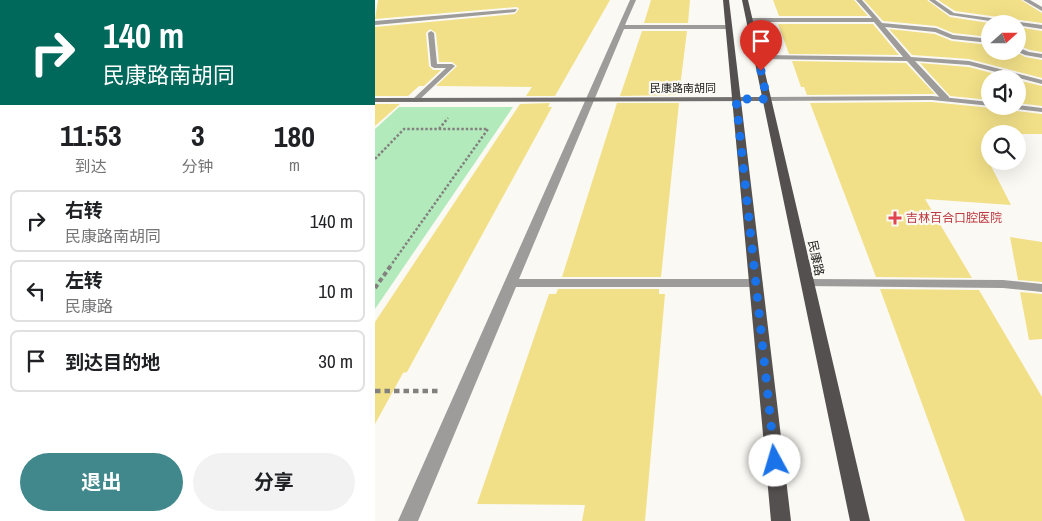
<!DOCTYPE html>
<html lang="zh">
<meta charset="utf-8">
<style>
body{margin:0;font-family:"Archivo Narrow","Noto Sans SC",sans-serif;background:#f2f2f2;color:#202124;height:100vh;display:flex;flex-direction:column;font-size:19px;white-space:nowrap}
*{box-sizing:border-box;margin:0}
p{font-size:16px;color:#757577}
.icon{flex:none;width:28px;height:28px;fill:none;stroke:currentColor;stroke-width:2;stroke-linecap:round;stroke-linejoin:round}
.map{position:relative;flex:1;overflow:hidden}
.sheet{display:flex;flex-direction:column;background:#fff;width:375px}
.sheet>*{flex:none}
.banner{background:#00695c;color:#fff;overflow:hidden}
.needle{width:32px;rotate:69deg}
.buttons{position:absolute;left:606px;top:15px;display:grid;gap:10px}
.buttons a{display:grid;place-items:center;width:45px;height:45px;border-radius:50%;background:#fff;box-shadow:0 5px 20px #0002;font-size:25px}
.pin{position:absolute;display:grid;place-items:center;width:42px;height:42px;color:#fff;margin:-51px -21px;border-radius:50% 50% 50% 0;rotate:-45deg;box-shadow:0 0 5px #0007}
.pin .icon{rotate:45deg}
.me{position:absolute;width:55px;margin:-28px;rotate:354deg;stroke-linejoin:round;filter:drop-shadow(0 0 4px #0008)}
.turn{display:flex;align-items:center;gap:18px;height:105px;padding:0 20px;font-size:22px}
.turn .icon{width:65px;height:65px;stroke-width:2.5}
.turn b{display:block;font-size:35px;line-height:42px}
.eta{display:flex;justify-content:space-evenly;align-items:center;height:85px;text-align:center}
.eta b{font-size:30px;font-weight:700;line-height:35px}
.primary-button{display:flex;gap:10px;margin-top:auto;padding:10px 20px}
.primary-button a{flex:1;height:58px;border-radius:30px;background:#40888c;color:#fff;font-size:20px;font-weight:700;line-height:58px;text-align:center}
.primary-button a+a{background:#f2f2f2;color:#202124}
ul{padding:0;list-style:none}
li{display:flex;align-items:center;gap:15px;height:62px;margin:0 10px 8px;padding:0 10px;border:2px solid #e0e0e0;border-radius:8px}
li div{flex:1}
li b{display:block;font-size:19px}
li em{font-style:normal}
main{display:flex;flex:1;min-height:0}
.map>svg:first-child{display:block}
</style>
<main>
<section class="sheet">
<div class="banner">
<div class="turn"><svg class="icon" aria-label="right" viewBox="0 0 24 24"><path d="M7 20v-9h11M14 6l5 5-5 5"/></svg><div><b>140 m</b>民康路南胡同</div></div>
</div>
<div class="eta">
<div><b>11:53</b><p>到达</p></div>
<div><b>3</b><p>分钟</p></div>
<div><b>180</b><p>m</p></div>
</div>
<ul>
<li><svg class="icon" aria-label="right" viewBox="0 0 24 24"><path d="M7 20v-9h11M14 6l5 5-5 5"/></svg><div><b>右转</b><p>民康路南胡同</p></div><em>140 m</em></li>
<li><svg class="icon" aria-label="left" viewBox="0 0 24 24"><path d="M17 20v-9H6M10 6l-5 5 5 5"/></svg><div><b>左转</b><p>民康路</p></div><em>10 m</em></li>
<li><svg class="icon" aria-label="arrive" viewBox="0 0 24 24"><path d="M6 21V4h12l-3 4 3 4H6"/></svg><div><b>到达目的地</b></div><em>30 m</em></li>
</ul>
<div class="primary-button"><a>退出</a><a>分享</a></div>
</section>
<div class="map">
<svg width="667" height="521" viewBox="0 0 667 521">
<rect width="100%" height="100%" fill="#faf9f4"/>
<path fill="#b2eabc" d="M24 107H138L0 309V129Z"/>
<path fill="#f2e088" d="M3 0H235L180 96H151L157 87 61 86 82 66 77 62H64L61 33 55 29 51 33 54 66 58 70H66L49 86H44L33 96H0V27L140 14 144 9 142 7 0 19Z
M276 0H315L313 23H269Z
M398 0H479L493 16H404Z
M489 0H552L575 17 620 24H615V37L578 33 561 26 508 21Z
M563 0H646L667 13V23L580 11Z
M403 24H498L524 55 414 54Z
M642 27 667 31V52L655 50 642 45Z
M514 29 560 34 577 41 615 45V51H639L650 57 667 60V78L594 59 537 55Z
M267 31H312L304 95 245 96Z
M417 61 531 63 560 94 432 95 429 87H426Z
M545 63 594 67 639 79H615V100L575 96Z
M642 80 667 86V106L642 103Z
M557 102 616 108 626 106 632 110 667 114V134H615V164L636 205 550 199 597 278 501 277 435 103Z
M175 103 173 107H177L32 372 28 373 0 424V322L145 104Z
M242 103H304L286 277H187Z
M0 104H25L0 126Z
M635 237 667 242V282L643 280Z
M183 289H284V294H290L270 521H207L210 505 102 504 174 294H181Z
M505 289 604 290 667 397V521H590Z
M645 292 667 294V339L654 340Z"/>
<g fill="none" stroke-linecap="round" stroke-linejoin="round">
<path stroke="#82817e" stroke-width="2.5" stroke-dasharray="2.5 2" stroke-linecap="butt" d="M64 129 73 118
M0 159 29 129H113L16 265"/>
<path stroke="#82817e" stroke-width="4" stroke-dasharray="4.5 3" stroke-linecap="butt" d="M0 288 17 264"/>
<path stroke="#82817e" stroke-width="4.5" stroke-dasharray="5.5 4" stroke-linecap="butt" d="M0 391H63"/>
<path fill="#9e9b9b" fill-rule="evenodd" d="M255 0H261L250 25H354L357 27 354 29H249L144 279H381L388 283 381 287H141L43 521H23Z
M481 0H487L507 23 561 28 578 35 615 39V43L577 39 560 32 510 27 536 57 594 61 667 80V84L594 65 540 61 574 97V101H568L532 61 383 59 380 57 383 55 528 57 499 22H375L372 20 375 18H497Z
M554 0H560L579 13 667 25V29L575 15Z
M648 0H655L667 7V11Z
M142 9 140 12 0 25V21Z
M56 31 59 33 62 64H77L80 66 42 102H39V98L71 68H59L56 66 53 33Z
M642 47 654 52 667 54V58L650 55 641 51Z"/>
<path fill="#9e9b9b" fill-rule="evenodd" d="M557 96 615 102 616 106 557 100 392 101 388 99 392 97Z
M642 105 667 108V112L632 108 628 106Z
M433 279 628 280 667 284V292L628 288 428 286 426 283Z"/>
<path fill="#736f6e" fill-rule="evenodd" d="M392 97H395V101L0 102V98Z"/>
<path fill="#54504f" fill-rule="evenodd" d="M348 0H354L416 521H396Z
M367 0H373L495 521H475Z"/>
</g>
<g fill="none" stroke-linecap="round" stroke-linejoin="round">
<path stroke="#1a73e8" stroke-width="9" stroke-dasharray="0 16.2" d="M386 71 392 99H361L400 461"/>
</g>
<path fill="#e0444e" stroke="#faf9f4" stroke-width="2" d="M517.5 210.5h5v5h5v5h-5v5h-5v-5h-5v-5h5z"/>
<g text-anchor="middle" stroke-width="4.5" stroke-linejoin="round" paint-order="stroke">
<g font-size="11" fill="#1b1a18" stroke="#faf9f4">
<text x="308" y="92">民康路南胡同</text>
</g>
<g font-size="12" fill="#be3a42" stroke="#faf9f4" text-anchor="start">
<text x="531" y="222">吉林百合口腔医院</text>
</g>
<g font-size="12" fill="#1b1a18" stroke="#faf9f4">
<text transform="translate(441 258) rotate(78)" y="4">民康路</text>
</g>
</g>
</svg>
<div class="buttons">
<a><svg class="needle" viewBox="-14 -14 28 28"><path d="M0-13l5 13h-10z" fill="#e53935"/><path d="M0 13l5-13h-10z" fill="#757577"/></svg></a>
<a><svg class="icon" aria-label="sound" viewBox="0 0 24 24"><path d="M4 9h4l5-4v14l-5-4H4zM17 9q2 3 0 6"/></svg></a>
<a><svg class="icon" aria-label="search" viewBox="0 0 24 24"><circle cx="10" cy="10" r="6"/><path d="M15 15l6 6"/></svg></a>
</div>
<div class="pin" style="left:386px;top:71px;background:#d93025"><svg class="icon" aria-label="arrive" viewBox="0 0 24 24"><path d="M6 21V4h12l-3 4 3 4H6"/></svg></div>
<svg class="me" style="left:400px;top:461px" viewBox="-20 -20 40 40"><circle r="19" fill="#fff"/><path d="M0-13L10 11 0 6-10 11z" fill="#1a73e8"/></svg>
</div>
</main>
